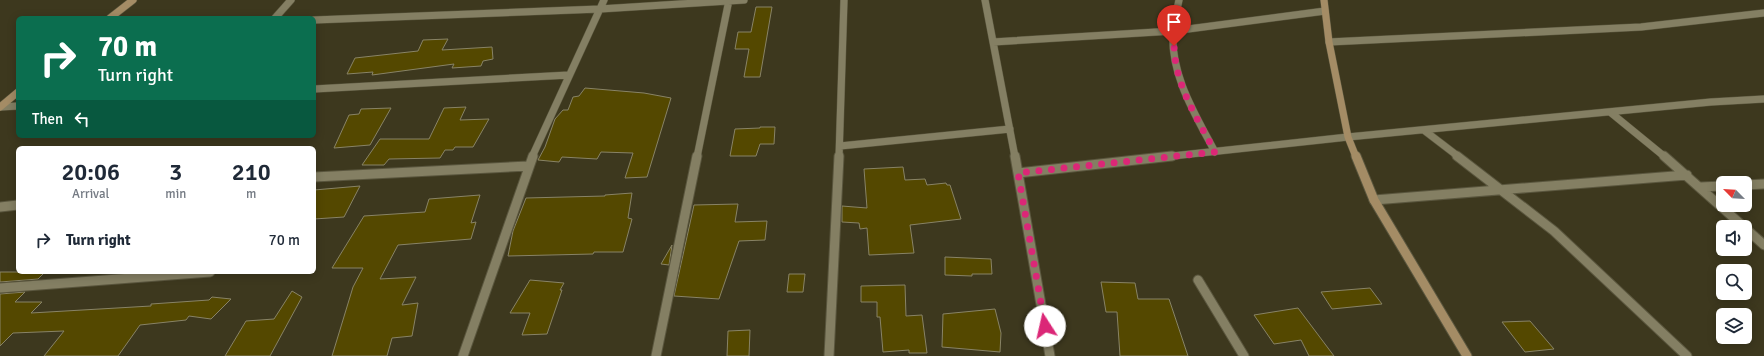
<!DOCTYPE html>
<style>
body{margin:0;font-family:Signika,sans-serif;background:#f6f6f7;color:#1f2937;height:100vh;display:flex;flex-direction:column;font-size:15px;white-space:nowrap}
*{box-sizing:border-box;margin:0}
p{font-size:13px;color:#747a83}
.icon{flex:none;width:22px;height:22px;fill:none;stroke:currentColor;stroke-width:2;stroke-linecap:round;stroke-linejoin:round}
.map{position:relative;flex:1;overflow:hidden}
.side{position:absolute;left:16px;top:146px;width:300px;height:128px;display:flex;flex-direction:column;background:#fff;border-radius:6px;box-shadow:0 2px 10px #0003}
.side>*{flex:none}
.top-card{position:absolute;left:16px;top:16px;width:300px;height:122px;border-radius:6px;box-shadow:0 2px 10px #0003;background:#0b6e4f;color:#fff;overflow:hidden}
.needle{width:26px;rotate:294deg}
.buttons{position:absolute;left:1716px;top:176px;display:grid;gap:8px}
.buttons a{display:grid;place-items:center;width:36px;height:36px;border-radius:6px;background:#fff;box-shadow:0 2px 10px #0003;font-size:20px}
.pin{position:absolute;display:grid;place-items:center;width:34px;height:34px;color:#fff;margin:-41px -17px;border-radius:50% 50% 50% 0;rotate:-45deg;box-shadow:0 0 4px #0007}
.pin .icon{rotate:45deg}
.me{position:absolute;width:44px;margin:-22px;rotate:350deg;stroke-linejoin:round;filter:drop-shadow(0 0 3px #0008)}
.turn{display:flex;align-items:center;gap:14px;height:84px;padding:0 16px;font-size:18px}
.turn .icon{width:52px;height:52px;stroke-width:2.5}
.turn b{display:block;font-size:28px;line-height:34px}
.then{display:flex;align-items:center;height:38px;padding:0 16px;background:#0003;gap:8px;font-size:15px}
.eta{display:flex;justify-content:space-evenly;align-items:center;height:68px;text-align:center}
.eta b{font-size:24px;font-weight:600;line-height:28px}
ul{padding:0;list-style:none}
li{display:flex;align-items:center;gap:12px;height:52px;padding:0 16px}
li div{flex:1}
li b{display:block;font-size:15px}
li em{font-style:normal}
.map>svg:first-child{display:block}
</style>
<div class="map">
<svg width="1764" height="356" viewBox="0 0 1764 356">
<rect width="100%" height="100%" fill="#3d381e"/>
<path fill="#544800" stroke="#888366" d="M756 7H772L760 77H744L749 49H735L738 32H751Z
M448 39 442 50 492 47 493 59 483 61 481 66 452 68 454 64 372 75 373 72 347 74 355 58 418 51 423 40Z
M585 88 644 93 671 98 647 177 625 178 633 153 601 152 597 159 562 157 559 162 538 160 545 147 555 119 563 110H568L573 97 579 96Z
M466 107 460 120 489 119 473 147H455L453 150H445L440 158 389 159 384 165H362L380 139H429L444 108Z
M391 108 370 145 334 148 349 115 359 114 361 109Z
M760 127H775L774 144H760L756 156H730L735 129 760 128Z
M903 167 905 180 925 179 927 185 946 183 947 185H950L961 219 910 225 914 253 869 255 867 228 860 229 859 223 842 222V206L867 208 864 169Z
M360 186 344 217 314 219V190Z
M632 193 628 218 632 219 623 252H594L593 254 508 256 513 231 526 198 605 196V195Z
M480 195 471 223 476 222 471 239 398 245 380 279 416 277 402 305 418 303 412 336 392 338 387 356H332L353 287 363 268H332L364 216 425 212 429 199Z
M738 204 735 222 767 221 765 240 739 241 719 299 674 296 694 205Z
M672 245 669 265 661 264Z
M945 257 991 259 992 274H972V276L945 275Z
M0 272H45L38 279 0 282Z
M789 274H805L803 292H787Z
M530 280 564 283 560 290H562L547 334 522 335 530 313H510Z
M1101 282 1135 283 1138 299H1169L1188 356H1120L1117 312H1106Z
M905 285 906 316 922 315 927 353H909V350L883 352 880 317H877V302H861V286Z
M1370 288 1382 304 1332 309 1321 292Z
M292 291 302 297 270 356H225L246 321 274 319Z
M25 292 15 302H42L31 313 151 306V304L209 300 212 297 231 299 211 319 189 316 186 320 140 325 118 356H44L64 331 13 333 0 346V294Z
M1298 308 1334 356H1309L1301 340 1274 344 1254 315Z
M995 309 1001 333 1000 352 942 347 943 314Z
M1530 321 1554 349 1525 352 1502 322Z
M750 330 749 356H727L728 331Z"/>
<g fill="none" stroke-linecap="round" stroke-linejoin="round">
<defs>
<path id="street-far1" d="M985 0 1015 157
M1179 0C1177 10 1174 20 1173 30 1170 75 1195 114 1215 152
M275 18 291 0
M314 20 600 9 744 0
M993 42 1173 31 1325 11
M1329 42 1641 27 1764 13
M314 89 569 75
M0 107 18 106
M1610 112 1665 157
M1425 131 1459 157
M840 146 1010 129
M532 157 604 0
M697 157 729 0
M839 157 844 0
M1163 157 1348 137 1711 102 1764 99"/>
<path id="street" d="M1015 156 1050 356
M1457 156 1554 231 1687 356
M1664 156 1744 227
M1018 173 1172 156
M314 177 528 166
M1745 185 1764 184
M1701 187 1723 186
M1374 200 1687 175
M0 207 18 205
M1745 228 1764 245
M1198 280 1244 356
M0 288 210 272
M463 356 533 156
M656 356 697 156
M829 356 839 156"/>
<path id="secondary-far1" d="M1324 0 1329 42 1348 137 1356 157
M110 18 133 0
M0 107 18 92"/>
<path id="secondary" d="M1356 156 1374 200 1467 356"/>
</defs>
<use href="#street-far1" stroke="#5a563e" stroke-width="8"/>
<use href="#street" stroke="#5a563e" stroke-width="11"/>
<use href="#secondary-far1" stroke="#5a563e" stroke-width="8"/>
<use href="#secondary" stroke="#5a563e" stroke-width="11"/>
<use href="#street-far1" stroke="#847f63" stroke-width="7"/>
<use href="#street" stroke="#847f63" stroke-width="9"/>
<use href="#secondary-far1" stroke="#a48c65" stroke-width="7"/>
<use href="#secondary" stroke="#a48c65" stroke-width="9"/>
</g>
<g fill="none" stroke-linecap="round" stroke-linejoin="round">
<path stroke="#db2777" stroke-width="7" stroke-dasharray="0 12.6" d="M1045 326 1018 173 1215 152C1197 118 1175 85 1174 46"/>
</g>
</svg>
<div class="buttons">
<a><svg class="needle" viewBox="-14 -14 28 28"><path d="M0-13l5 13h-10z" fill="#e53935"/><path d="M0 13l5-13h-10z" fill="#747a83"/></svg></a>
<a><svg class="icon" aria-label="sound" viewBox="0 0 24 24"><path d="M4 9h4l5-4v14l-5-4H4zM17 9q2 3 0 6"/></svg></a>
<a><svg class="icon" aria-label="search" viewBox="0 0 24 24"><circle cx="10" cy="10" r="6"/><path d="M15 15l6 6"/></svg></a>
<a><svg class="icon" aria-label="layers" viewBox="0 0 24 24"><path d="M12 4l9 5-9 5-9-5zM3 14l9 5 9-5"/></svg></a>
</div>
<div class="pin" style="left:1174px;top:46px;background:#d93025"><svg class="icon" aria-label="arrive" viewBox="0 0 24 24"><path d="M6 21V4h12l-3 4 3 4H6"/></svg></div>
<svg class="me" style="left:1045px;top:326px" viewBox="-20 -20 40 40"><circle r="19" fill="#fff"/><path d="M0-13L10 11 0 6-10 11z" fill="#db2777"/></svg>
<div class="top-card">
<div class="turn"><svg class="icon" aria-label="right" viewBox="0 0 24 24"><path d="M7 20v-9h11M14 6l5 5-5 5"/></svg><div><b>70 m</b>Turn right</div></div>
<div class="then">Then<svg class="icon" aria-label="left" viewBox="0 0 24 24"><path d="M17 20v-9H6M10 6l-5 5 5 5"/></svg></div>
</div>
<section class="side">
<div class="eta">
<div><b>20:06</b><p>Arrival</p></div>
<div><b>3</b><p>min</p></div>
<div><b>210</b><p>m</p></div>
</div>
<ul>
<li><svg class="icon" aria-label="right" viewBox="0 0 24 24"><path d="M7 20v-9h11M14 6l5 5-5 5"/></svg><div><b>Turn right</b></div><em>70 m</em></li>
</ul>
</section>
</div>
